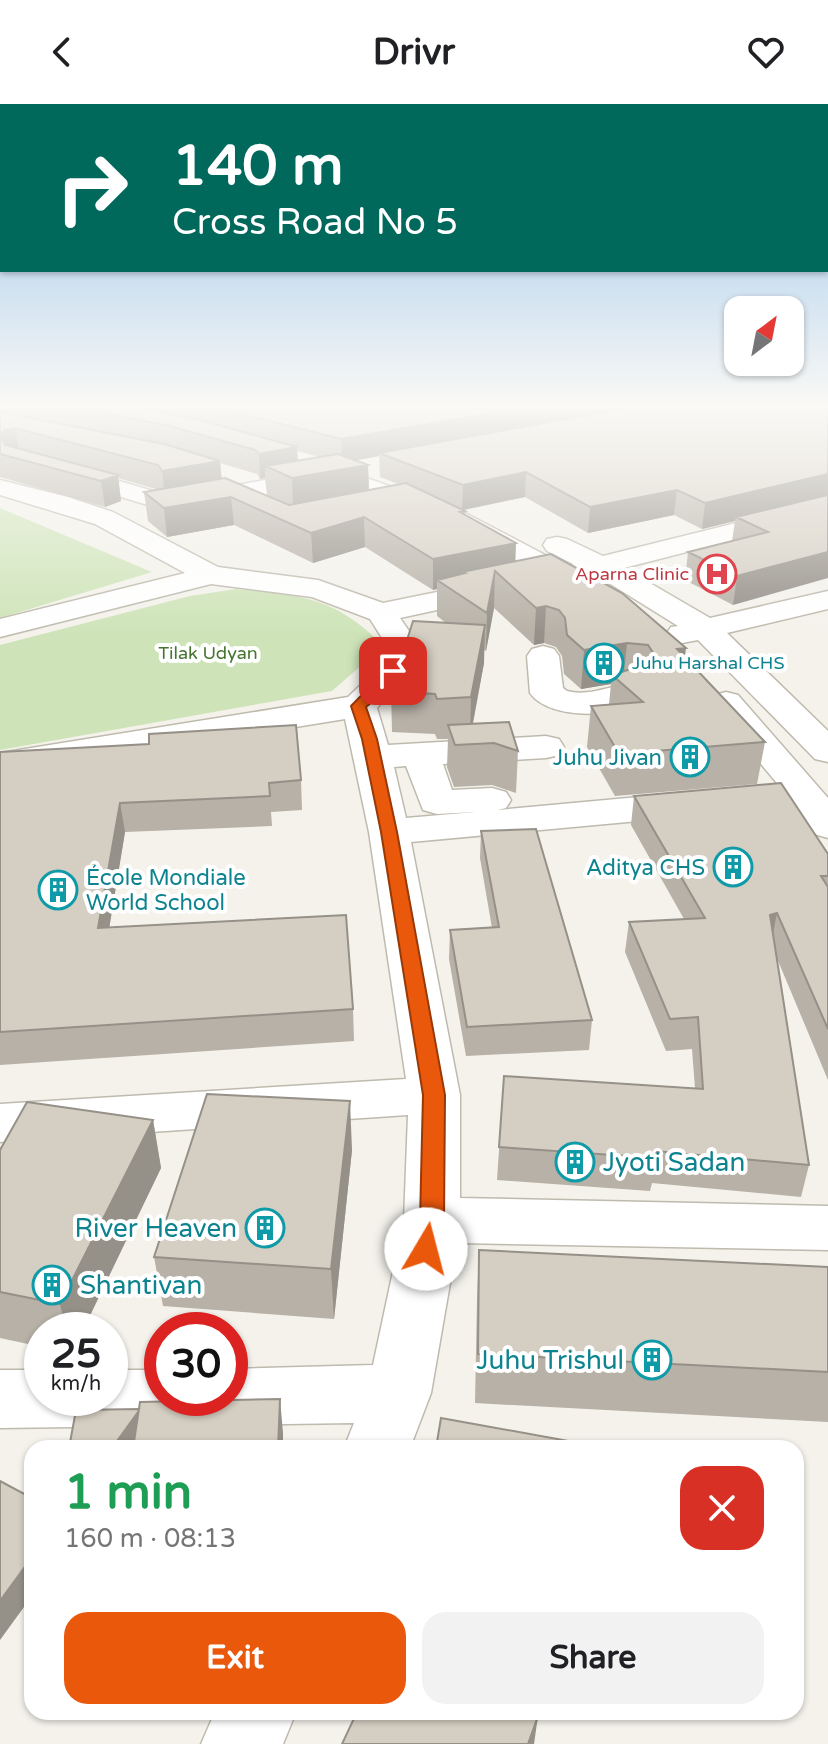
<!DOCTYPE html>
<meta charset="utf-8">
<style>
body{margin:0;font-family:"Varela Round",sans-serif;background:#f2f2f2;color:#202124;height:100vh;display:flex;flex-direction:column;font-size:30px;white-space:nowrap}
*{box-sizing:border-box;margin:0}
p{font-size:26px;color:#757577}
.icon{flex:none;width:44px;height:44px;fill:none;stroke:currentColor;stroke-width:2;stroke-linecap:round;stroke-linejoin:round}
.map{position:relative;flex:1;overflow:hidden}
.sheet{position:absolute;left:24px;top:1336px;width:780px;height:280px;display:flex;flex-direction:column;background:#fff;border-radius:24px;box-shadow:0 2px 6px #0004}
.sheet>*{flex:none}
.hud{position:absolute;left:0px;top:0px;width:828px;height:168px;box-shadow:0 2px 6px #0004;background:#00695c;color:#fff;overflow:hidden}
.needle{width:52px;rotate:32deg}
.controls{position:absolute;left:724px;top:192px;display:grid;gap:16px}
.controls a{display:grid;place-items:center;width:80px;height:80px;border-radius:16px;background:#fff;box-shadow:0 2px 6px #0004;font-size:40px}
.speed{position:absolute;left:24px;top:1208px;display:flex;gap:16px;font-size:40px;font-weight:700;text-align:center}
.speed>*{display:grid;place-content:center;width:104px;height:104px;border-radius:50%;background:#fff;box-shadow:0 2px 6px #0004;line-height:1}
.speed small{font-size:20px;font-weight:400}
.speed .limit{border:12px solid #d22;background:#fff;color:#111}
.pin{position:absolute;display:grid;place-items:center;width:68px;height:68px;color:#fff;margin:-34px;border-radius:16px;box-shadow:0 4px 12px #0006}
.me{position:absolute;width:88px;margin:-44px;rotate:8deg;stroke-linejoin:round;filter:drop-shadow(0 0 6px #0008)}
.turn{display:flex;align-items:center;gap:28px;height:168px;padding:0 40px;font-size:36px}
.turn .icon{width:104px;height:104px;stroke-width:2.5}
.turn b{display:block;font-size:56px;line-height:68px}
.round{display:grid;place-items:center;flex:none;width:84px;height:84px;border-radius:24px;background:#f2f2f2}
.headline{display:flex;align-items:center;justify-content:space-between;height:136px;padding:0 40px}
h1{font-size:48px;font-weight:800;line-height:60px;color:#1e9e55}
.button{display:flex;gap:16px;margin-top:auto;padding:16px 40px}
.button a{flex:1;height:92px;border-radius:24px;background:#ea580c;color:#fff;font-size:32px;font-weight:800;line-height:92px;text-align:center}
.button a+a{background:#f2f2f2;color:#202124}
header{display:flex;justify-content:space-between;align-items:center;height:104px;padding:0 40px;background:#fff;font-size:36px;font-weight:800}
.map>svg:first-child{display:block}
</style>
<header><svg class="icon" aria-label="back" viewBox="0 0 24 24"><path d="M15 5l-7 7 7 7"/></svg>Drivr<svg class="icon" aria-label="heart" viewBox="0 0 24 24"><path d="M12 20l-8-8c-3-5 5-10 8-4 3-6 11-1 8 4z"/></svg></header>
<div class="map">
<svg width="828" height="1640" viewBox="0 0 828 1640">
<rect width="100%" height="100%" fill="#f4f2eb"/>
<path fill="#cee4b8" d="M0 404 152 468 0 514Z
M236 485C294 490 334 493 377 536L371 553 332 587 0 646V541L190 492Z"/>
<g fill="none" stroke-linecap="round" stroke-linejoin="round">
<defs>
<path id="street" d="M314 355 467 410 570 464 573 460 547 447 543 441 547 435 557 433 567 435 603 452 828 396V412L624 464 710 514 828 487V505L727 529 828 627V658L815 655 698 536 682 539 671 537 666 530 671 523 678 522 596 471 587 474 598 483 593 489 583 492 573 489 449 422 332 377 195 405 186 402 182 397 186 392 195 389 307 368 302 362 306 357Z
M61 360 160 389 164 394 160 399 151 402 52 372 49 367 52 362Z
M0 376 68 393 113 408 218 463 318 476 383 499 496 476 506 479 511 485 506 491 400 514 416 537 403 574 377 604 388 641 546 632 559 635 564 643 559 651 546 654 443 660 452 686 492 684 506 688 511 696 506 704 498 706 693 688 707 692 712 700 707 708 693 712 411 738 460 991V1094L828 1102V1146L457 1139 431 1289 410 1344H344L354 1319 0 1324V1266H42V1294H110V1266H162V1294H230V1265L373 1261 404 1116 408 1011 0 1038V1000L406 975 369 728 345 615 0 671V649L348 593 371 571 384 537 370 515 312 493 211 480 0 533V515L185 469 95 420 0 391ZM406 662 423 706 437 710 475 708 406 714 394 663Z
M543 542 554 545 559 552 563 584 567 587C594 594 616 576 641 582L646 589C627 616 549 617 530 589L527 552 532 545Z
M726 588 738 591 828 694V734L814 730 792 697 709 598 714 591Z
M215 1608H296L283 1640H201Z"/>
</defs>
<use href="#street" stroke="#bfbaae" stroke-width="3"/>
<use href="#street" fill="#fff" fill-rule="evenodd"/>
</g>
<path fill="#b7b1a7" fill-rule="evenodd" d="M0 302H828L733 501 685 476 688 448 732 437 735 417 702 425 674 411 588 429 525 393 464 406 465 407V411L516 457 685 553 765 638 757 680 615 692 587 643 591 602 609 600 611 580 581 585 564 570 562 552 556 543 544 539 534 541 494 504 486 547 484 546V559L473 620 518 647 516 689 492 681 454 683 447 663 448 635H437L435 630 392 628 391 587 446 519 437 512V485L433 486 365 443 313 459 234 421 167 433 148 417 144 388 159 386 118 374 121 397 105 403 0 373ZM297 347 319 353 298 356ZM379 352 380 373 398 380 369 386 368 361 356 356ZM220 359 257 370 260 375 265 374 267 391 222 375Z
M0 648 301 676 302 706 271 708 272 722 125 728 109 823 353 905 354 937 0 961Z
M634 692 828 750V976L776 852 809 1061 801 1093 652 1079 650 1087 497 1076 504 972 695 984 692 945 666 947 625 848 629 818 684 815 631 721Z
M481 727 592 916 589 946 466 952 449 855 450 826 492 824 480 754Z
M153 1016 161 1064 83 1226H42V1243L0 1234V1046Z
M352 1046 334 1215 163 1202 154 1153Z
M479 1146 828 1163V1318L475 1299 477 1196Z"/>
<path fill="#959088" d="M532 302H656L379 349V352L342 359 341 335Z
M15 324 19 347 9 349 0 335V331L5 326Z
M297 343 298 367 265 362V374L260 375 259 350Z
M220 357 222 381 165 392 162 367Z
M368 361 369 393 293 407 292 374Z
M526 368 525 393 462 406 463 381Z
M828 370V394L736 413 735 417 702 425 705 399Z
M118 371 121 397 105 403 101 377Z
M677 386 674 411 588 429 590 403Z
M231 393 234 421 167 433 164 404Z
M364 413 365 443 313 459 311 429Z
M516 439 515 469 495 467 494 504 486 547 487 509 465 469 462 468V480L437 476V485L433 486V455Z
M828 448V474L733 501 737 472Z
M546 502 544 539 534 541 536 504Z
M485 521 484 559 470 633 471 593Z
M627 539 623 578 612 571 611 580 581 585 584 546Z
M686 544 681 583 677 545Z
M120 699 125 728 104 856 98 824Z
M777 809 771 840 770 811Z
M350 997 352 1046 334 1215 331 1165Z
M153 1016 161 1064 83 1226H66L60 1200Z
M280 1295 283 1329V1344H278Z
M141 1305 138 1344H112Z
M32 1453V1492L0 1536V1497Z
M538 1612 534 1640H528Z"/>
<path fill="#d5cec2" stroke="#959088" stroke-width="2" d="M68 302H130L200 316 297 343 259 350 255 346 170 322Z
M211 302H532L341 335Z
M638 302H828V370L705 399 677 386 590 403 526 368 463 381 379 349Z
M0 308 164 340 220 357 162 367 158 361 15 324 5 326 0 331Z
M0 333 5 341 118 371 101 377 0 350Z
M338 350 368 361 292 374 265 362Z
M225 374 289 401 406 379 465 407 460 408 516 439 433 455 364 413 311 429 231 393 164 404 144 388Z
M828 391V448L737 472 688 448 768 428 736 413Z
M551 450 622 489 686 544 677 545 765 638 619 650 591 602 643 598 612 571 643 561 654 550 648 541 627 539 584 546 567 531 565 514 559 506 546 502 536 504 495 467 487 509 437 476 465 469 462 468Z
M413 517 485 521 471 593 437 595 435 590 391 587Z
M509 618 518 647 494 639 455 641 448 621Z
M296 621 301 676 269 679 270 692 120 699 98 824 346 811 353 905 0 928V648L149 640V630Z
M781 679 828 750V772H821L828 783V925L777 809 770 811 809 1061 656 1047V1054L499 1043 504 972 703 985 698 913 670 915 629 818 705 814 634 692Z
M536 725 592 916 467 923 450 826 499 823 481 727Z
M207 990 350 997 331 1165 154 1153Z
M27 998 153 1016 60 1200 0 1188V1046Z
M479 1146 828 1163V1268L478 1250Z
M280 1295 278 1344H133L140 1298Z
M139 1305 138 1308 112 1344H69L76 1306Z
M441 1314 596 1342V1344H436Z
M0 1377 32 1394V1453L0 1497Z
M357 1608H530L538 1612 528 1640H342Z"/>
<linearGradient id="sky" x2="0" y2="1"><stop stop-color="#91bfe9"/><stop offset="0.57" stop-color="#faf9f6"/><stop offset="1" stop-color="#faf9f6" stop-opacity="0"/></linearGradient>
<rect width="828" height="531" fill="url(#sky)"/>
<path fill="#ea580c" stroke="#983908" stroke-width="2" d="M393 563 399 567 382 590 366 603 377 635 397 728 445 991 444 1116 435 1151 426 1154 418 1151 414 1145 420 1116 423 991 381 728 362 635 351 602 388 564Z"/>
<defs>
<symbol id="hospital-ring" viewBox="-11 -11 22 22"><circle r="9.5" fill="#fff" stroke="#e0444e" stroke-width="1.5"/><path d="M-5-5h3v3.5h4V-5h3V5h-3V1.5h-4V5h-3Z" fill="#e0444e"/></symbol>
<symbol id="building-ring" viewBox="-11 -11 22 22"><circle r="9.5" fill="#fff" stroke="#0f9aa8" stroke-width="1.5"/><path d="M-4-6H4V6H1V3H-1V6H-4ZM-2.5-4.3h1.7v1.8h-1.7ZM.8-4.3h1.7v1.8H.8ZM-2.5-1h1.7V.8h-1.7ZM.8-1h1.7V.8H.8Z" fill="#0f9aa8"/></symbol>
</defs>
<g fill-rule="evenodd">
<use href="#hospital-ring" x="695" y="448" width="44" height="44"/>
<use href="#building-ring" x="582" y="537" width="44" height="44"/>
<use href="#building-ring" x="668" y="631" width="44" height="44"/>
<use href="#building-ring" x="711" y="741" width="44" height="44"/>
<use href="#building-ring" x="36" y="764" width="44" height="44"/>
<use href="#building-ring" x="553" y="1036" width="44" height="44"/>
<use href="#building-ring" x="243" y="1102" width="44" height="44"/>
<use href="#building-ring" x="30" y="1159" width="44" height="44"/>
<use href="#building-ring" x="630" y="1234" width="44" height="44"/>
</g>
<g text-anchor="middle" stroke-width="8" stroke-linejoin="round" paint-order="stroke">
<g font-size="18" fill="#be3a42" stroke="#fff" text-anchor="end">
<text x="689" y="476">Aparna Clinic</text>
</g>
<g font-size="18" fill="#477531" stroke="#fff">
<text x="208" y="555">Tilak Udyan</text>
</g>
<g font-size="18" fill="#0d838f" stroke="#fff" text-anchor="start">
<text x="632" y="565">Juhu Harshal CHS</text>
</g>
<g font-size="22" fill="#0d838f" stroke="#fff" text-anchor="end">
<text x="662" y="661">Juhu Jivan</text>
<text x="705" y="771">Aditya CHS</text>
<text x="86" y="781" text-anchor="start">École Mondiale<tspan x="86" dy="25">World School</tspan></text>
</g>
<g font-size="26" fill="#0d838f" stroke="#fff" text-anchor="start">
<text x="603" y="1067">Jyoti Sadan</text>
<text x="237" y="1133" text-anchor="end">River Heaven</text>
<text x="80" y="1190">Shantivan</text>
<text x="624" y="1265" text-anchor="end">Juhu Trishul</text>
</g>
</g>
</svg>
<div class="controls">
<a><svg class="needle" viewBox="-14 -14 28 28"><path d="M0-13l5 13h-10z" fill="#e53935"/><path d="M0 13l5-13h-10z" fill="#757577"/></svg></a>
</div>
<div class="speed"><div>25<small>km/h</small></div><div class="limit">30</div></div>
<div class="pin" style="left:393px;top:567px;background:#d93025"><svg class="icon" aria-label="arrive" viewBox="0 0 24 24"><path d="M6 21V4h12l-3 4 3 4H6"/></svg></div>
<svg class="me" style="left:426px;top:1145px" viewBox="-20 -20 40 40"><circle r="19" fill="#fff"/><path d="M0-13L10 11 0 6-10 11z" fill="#ea580c"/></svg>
<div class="hud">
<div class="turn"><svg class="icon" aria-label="right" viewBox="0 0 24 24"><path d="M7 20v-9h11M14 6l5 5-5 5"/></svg><div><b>140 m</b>Cross Road No 5</div></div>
</div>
<section class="sheet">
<div class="headline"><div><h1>1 min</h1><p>160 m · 08:13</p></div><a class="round" style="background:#d93025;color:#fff"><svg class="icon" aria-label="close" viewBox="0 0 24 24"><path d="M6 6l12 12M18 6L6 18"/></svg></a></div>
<div class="button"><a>Exit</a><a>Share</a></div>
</section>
</div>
